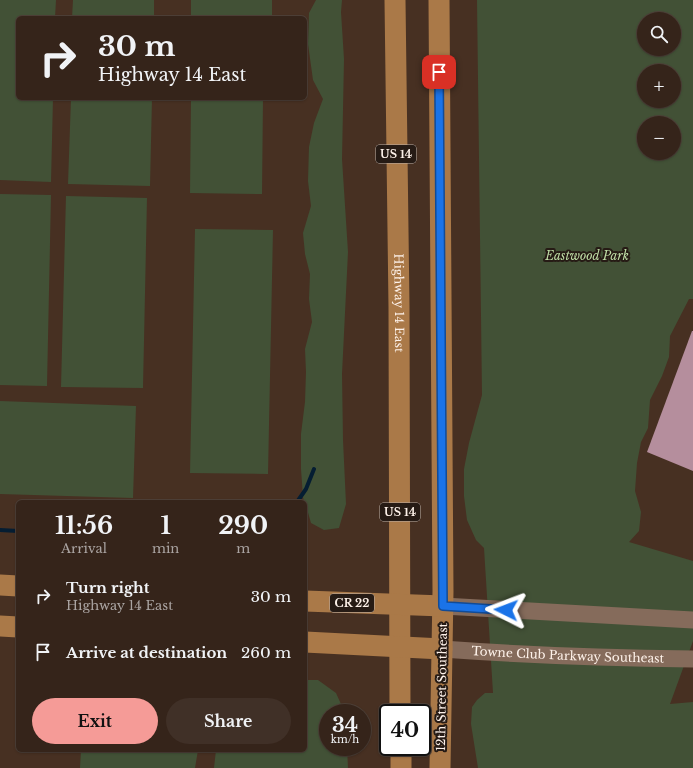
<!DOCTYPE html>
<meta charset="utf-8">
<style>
body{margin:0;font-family:"Libre Baskerville",serif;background:#403027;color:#f1f3f6;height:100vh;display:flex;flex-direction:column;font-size:15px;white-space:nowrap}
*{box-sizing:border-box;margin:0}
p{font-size:13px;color:#aaa4a2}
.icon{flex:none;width:22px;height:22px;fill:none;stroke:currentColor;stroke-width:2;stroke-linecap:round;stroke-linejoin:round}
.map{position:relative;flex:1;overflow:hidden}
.details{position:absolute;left:16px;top:500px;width:291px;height:252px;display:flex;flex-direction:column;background:#35241a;border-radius:6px;box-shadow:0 1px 3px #0004,0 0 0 1px #4f4139}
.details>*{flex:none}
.banner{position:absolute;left:16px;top:16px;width:291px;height:84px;border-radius:6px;box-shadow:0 1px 3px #0004,0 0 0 1px #4f4139;background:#35241a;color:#f1f3f6;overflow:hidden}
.controls{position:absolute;left:637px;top:12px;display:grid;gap:8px}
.controls a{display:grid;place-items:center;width:44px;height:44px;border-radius:50%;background:#35241a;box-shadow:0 1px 3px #0004,0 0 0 1px #4f4139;font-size:20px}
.speed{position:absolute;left:319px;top:704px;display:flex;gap:8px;font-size:20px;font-weight:700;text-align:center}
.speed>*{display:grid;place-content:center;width:52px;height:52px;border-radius:50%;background:#35241a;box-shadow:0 1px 3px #0004,0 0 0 1px #4f4139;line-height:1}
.speed small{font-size:10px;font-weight:400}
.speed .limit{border:2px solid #111;border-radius:6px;background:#fff;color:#111}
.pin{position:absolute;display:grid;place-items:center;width:34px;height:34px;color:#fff;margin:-17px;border-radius:8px;box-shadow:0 2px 6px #0006}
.me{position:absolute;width:44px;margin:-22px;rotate:273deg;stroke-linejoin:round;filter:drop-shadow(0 0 3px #0008)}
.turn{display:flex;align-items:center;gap:14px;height:84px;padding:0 16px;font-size:18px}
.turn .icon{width:52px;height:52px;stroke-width:2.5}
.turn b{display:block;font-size:28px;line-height:34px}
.eta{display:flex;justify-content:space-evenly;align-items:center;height:68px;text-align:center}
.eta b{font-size:24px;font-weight:700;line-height:28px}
.primary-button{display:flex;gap:8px;margin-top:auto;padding:8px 16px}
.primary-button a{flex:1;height:46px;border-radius:24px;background:#f59b97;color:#111;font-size:16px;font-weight:700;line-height:46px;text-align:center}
.primary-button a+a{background:#403027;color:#f1f3f6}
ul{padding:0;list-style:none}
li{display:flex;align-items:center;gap:12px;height:56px;padding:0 16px}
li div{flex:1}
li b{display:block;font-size:15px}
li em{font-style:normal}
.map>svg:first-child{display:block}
</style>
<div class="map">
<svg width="693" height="768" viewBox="0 0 693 768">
<rect width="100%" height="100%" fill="#473022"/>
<path fill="#425136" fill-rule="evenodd" d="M0 0H56L55 18H18V98H53L51 182 0 180Z
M73 0H154V18H72Z
M191 0H272V18H191Z
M316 0H342L341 12 344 59 342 159 348 252 342 374 343 440 346 504 339 528 324 530 311 523 305 502H304L303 497 301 469V434L305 402 306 372 305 349 312 322 309 299 310 274 305 254 303 233 311 206 308 181 309 147 314 123 323 99 313 80 308 44 309 13Z
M477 0H693V299H689L670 336 669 357 662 376 650 400 648 428 641 442 637 463 635 491 641 512 639 531 629 542 693 561V641L670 704 693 702V768H478L471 724 472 707 477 700 485 693H493L484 548 476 540 467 520 464 496V469L469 443 482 395ZM644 19H674V49H644ZM644 71H674V101H644ZM644 123H674V153H644Z
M71 98H152L150 186 68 184Z
M191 98H263L262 194 190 193Z
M0 194 51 195 47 386 0 385Z
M66 196 147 198 143 388 61 387Z
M195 229 273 230 268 474 190 473Z
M0 401 136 406 133 498 0 494Z
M305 680H318L336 693 345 713H328V747H347L348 768H214L216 750H305Z
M81 750H198L195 768H80Z"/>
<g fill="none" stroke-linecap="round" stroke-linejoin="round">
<path stroke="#051d32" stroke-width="4" d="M297 502 306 489 314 469
M0 530 18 531"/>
</g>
<path fill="#b58e9d" d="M692 331H693V471L647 452Z"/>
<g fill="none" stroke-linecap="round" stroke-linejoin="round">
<g stroke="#856b5b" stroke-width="17">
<path d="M443 606 693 620"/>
<path id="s1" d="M442 649C525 655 609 658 693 659"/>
</g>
<g stroke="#aa7948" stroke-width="21">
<path id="s2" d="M395 0 399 307 400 713"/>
<path d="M439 0 443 591 440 768"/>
<path d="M0 585 18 586"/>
<path d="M305 601 443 606"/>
<path d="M0 626 18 627"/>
<path d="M305 642 442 649"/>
<path d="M401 747V768"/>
</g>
</g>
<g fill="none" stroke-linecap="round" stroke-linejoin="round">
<defs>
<path id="route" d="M439 72 443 606 506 610"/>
</defs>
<use href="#route" stroke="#114b97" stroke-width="10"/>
<use href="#route" stroke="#1a73e8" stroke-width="7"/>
</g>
<g text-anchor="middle" stroke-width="4" stroke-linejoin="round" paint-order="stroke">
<g fill="#261b15" stroke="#bcb1a9" stroke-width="1">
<rect x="376" y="145" width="40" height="18" rx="3"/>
<rect x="380" y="503" width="40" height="18" rx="3"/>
<rect x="330" y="594" width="44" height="18" rx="3"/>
</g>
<g font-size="11" font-weight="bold" fill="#fdf1e9">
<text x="396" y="158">US 14</text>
<text x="400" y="516">US 14</text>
<text x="352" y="607">CR 22</text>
</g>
<g font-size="12" font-style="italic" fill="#bfdda6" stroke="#261b15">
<text x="587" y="260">Eastwood Park</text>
</g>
<g font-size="12" fill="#fdf1e9" stroke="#261b15">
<text dy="4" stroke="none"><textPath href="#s2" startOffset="303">Highway 14 East</textPath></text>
<text dy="4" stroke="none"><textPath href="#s1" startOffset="126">Towne Club Parkway Southeast</textPath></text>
<text transform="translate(442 687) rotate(-89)" y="4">12th Street Southeast</text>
</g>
</g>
</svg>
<div class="controls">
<a><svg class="icon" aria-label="search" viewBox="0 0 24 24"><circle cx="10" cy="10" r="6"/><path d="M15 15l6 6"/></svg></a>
<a>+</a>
<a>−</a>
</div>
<div class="speed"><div>34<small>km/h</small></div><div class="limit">40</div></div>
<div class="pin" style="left:439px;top:72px;background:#d93025"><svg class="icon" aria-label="arrive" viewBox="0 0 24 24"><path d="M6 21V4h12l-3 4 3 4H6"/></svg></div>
<svg class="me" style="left:506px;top:610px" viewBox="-20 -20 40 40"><path d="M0-17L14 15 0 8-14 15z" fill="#1a73e8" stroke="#fff" stroke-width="4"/></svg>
<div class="banner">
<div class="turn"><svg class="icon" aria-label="right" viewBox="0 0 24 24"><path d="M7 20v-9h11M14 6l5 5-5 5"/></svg><div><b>30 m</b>Highway 14 East</div></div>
</div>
<section class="details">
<div class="eta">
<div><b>11:56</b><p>Arrival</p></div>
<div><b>1</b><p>min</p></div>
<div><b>290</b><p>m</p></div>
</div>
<ul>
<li><svg class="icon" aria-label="right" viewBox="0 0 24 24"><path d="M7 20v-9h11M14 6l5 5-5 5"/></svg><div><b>Turn right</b><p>Highway 14 East</p></div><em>30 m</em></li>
<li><svg class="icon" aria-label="arrive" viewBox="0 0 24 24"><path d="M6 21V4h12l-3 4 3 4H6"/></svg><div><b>Arrive at destination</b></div><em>260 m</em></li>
</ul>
<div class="primary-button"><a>Exit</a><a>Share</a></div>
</section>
</div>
